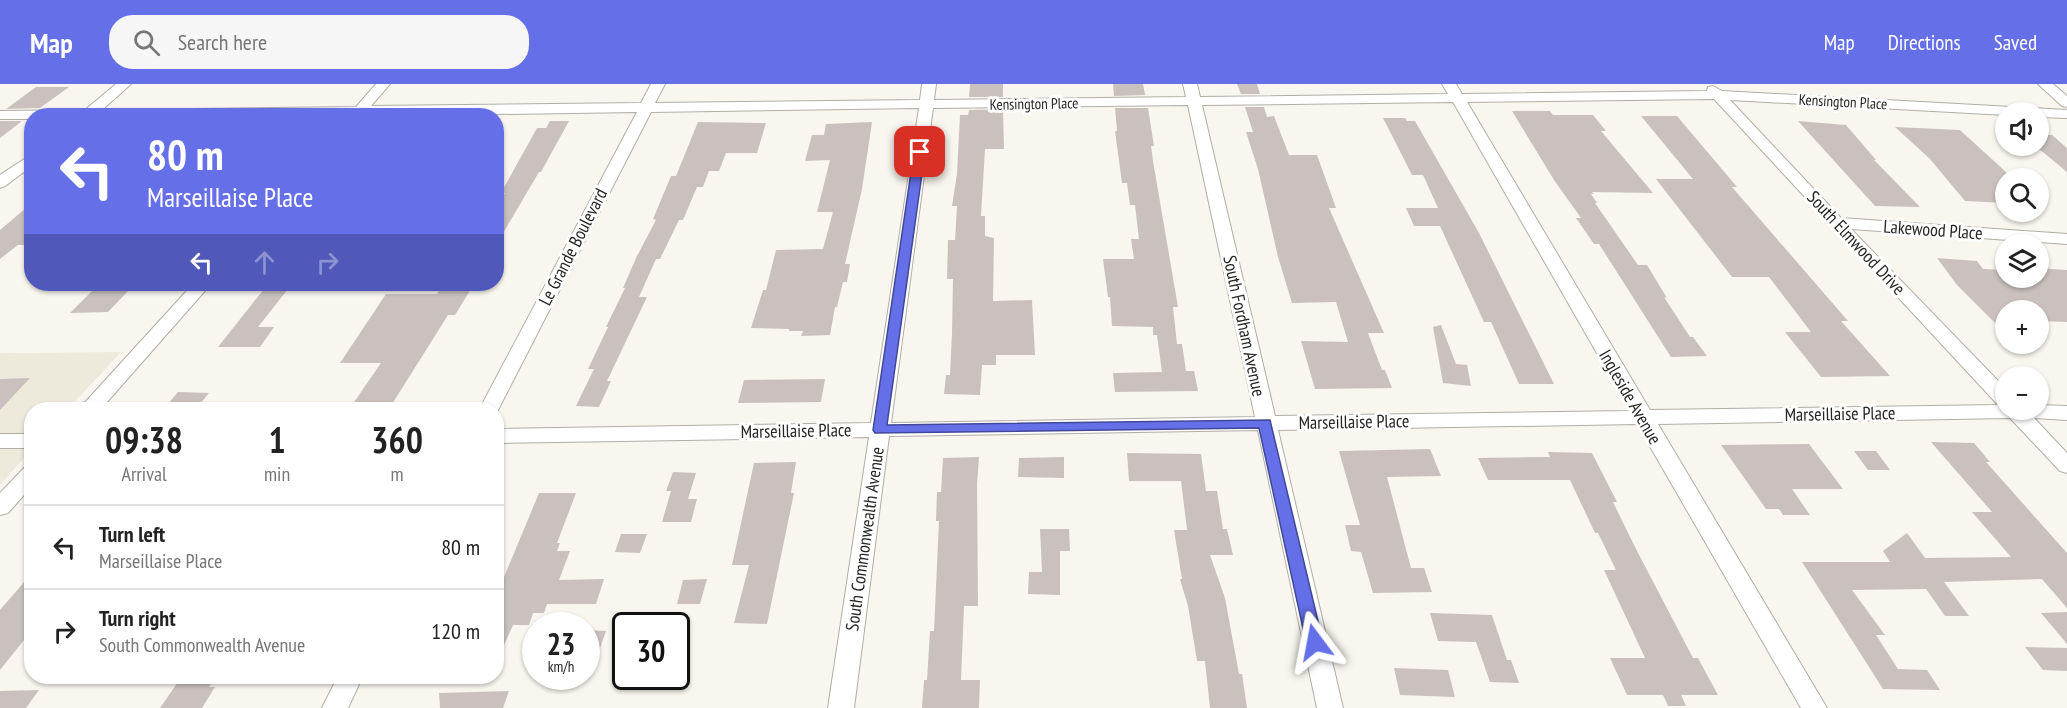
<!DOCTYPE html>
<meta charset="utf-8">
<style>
body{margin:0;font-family:"PT Sans Narrow",sans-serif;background:#f6f6f6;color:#222;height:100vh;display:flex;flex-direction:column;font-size:22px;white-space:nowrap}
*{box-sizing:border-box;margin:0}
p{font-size:20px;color:#767676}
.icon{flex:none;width:33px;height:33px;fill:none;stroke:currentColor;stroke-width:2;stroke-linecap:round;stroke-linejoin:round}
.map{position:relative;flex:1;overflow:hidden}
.sheet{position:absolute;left:24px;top:318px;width:480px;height:282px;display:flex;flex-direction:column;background:#fff;border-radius:24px;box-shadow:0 2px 4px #0004}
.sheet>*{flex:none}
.banner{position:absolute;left:24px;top:24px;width:480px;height:183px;border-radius:24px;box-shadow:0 2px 4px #0004;background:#646fe8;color:#fff;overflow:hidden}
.fabs{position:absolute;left:1995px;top:18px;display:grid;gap:12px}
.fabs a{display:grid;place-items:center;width:54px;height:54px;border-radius:50%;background:#fff;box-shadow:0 2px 4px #0004;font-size:30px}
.speed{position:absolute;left:522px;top:528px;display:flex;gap:12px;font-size:30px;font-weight:700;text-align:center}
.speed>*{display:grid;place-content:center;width:78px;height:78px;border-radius:50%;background:#fff;box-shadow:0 2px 4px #0004;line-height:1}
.speed small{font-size:15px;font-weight:400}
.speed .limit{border:3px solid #111;border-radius:9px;background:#fff;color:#111}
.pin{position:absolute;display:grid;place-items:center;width:51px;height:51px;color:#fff;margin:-26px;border-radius:12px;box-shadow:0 3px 9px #0006}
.me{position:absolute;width:66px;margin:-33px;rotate:347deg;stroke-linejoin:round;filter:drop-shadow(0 0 4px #0008)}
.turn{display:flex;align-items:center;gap:21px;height:126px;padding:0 24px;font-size:27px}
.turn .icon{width:78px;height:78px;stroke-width:2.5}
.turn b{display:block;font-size:42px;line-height:51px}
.lanes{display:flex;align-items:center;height:57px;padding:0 24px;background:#0003;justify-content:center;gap:30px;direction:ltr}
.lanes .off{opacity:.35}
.eta{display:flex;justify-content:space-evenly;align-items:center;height:102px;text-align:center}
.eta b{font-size:36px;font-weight:700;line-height:42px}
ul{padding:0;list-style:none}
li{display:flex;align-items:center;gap:18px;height:84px;padding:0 24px;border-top:2px solid #e0e0e0}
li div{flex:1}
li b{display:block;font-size:22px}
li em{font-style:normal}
header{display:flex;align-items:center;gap:36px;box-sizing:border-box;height:84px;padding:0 30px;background:#646fe8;color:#fff}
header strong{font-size:28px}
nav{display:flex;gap:33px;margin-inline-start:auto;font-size:21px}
.search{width:420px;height:54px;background:#f6f6f6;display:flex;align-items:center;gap:15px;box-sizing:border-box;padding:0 21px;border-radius:24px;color:#767676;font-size:22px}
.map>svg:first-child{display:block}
</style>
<header>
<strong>Map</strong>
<div class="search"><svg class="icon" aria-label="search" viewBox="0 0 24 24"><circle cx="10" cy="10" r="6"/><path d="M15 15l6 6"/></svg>Search here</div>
<nav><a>Map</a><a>Directions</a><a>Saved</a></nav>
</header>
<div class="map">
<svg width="2067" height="624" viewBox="0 0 2067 624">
<rect width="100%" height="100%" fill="#f8f6ee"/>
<path fill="#eeeadb" d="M121 268 68 325 32 326 31 366 0 401V269Z"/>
<path fill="#cac1be" d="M970 0H1003V13H969Z
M1113 0H1143L1145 11 1114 12Z
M1237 0H1257L1260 10H1241Z
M36 3H69L40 24 6 25Z
M1245 23H1264L1267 33 1274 32 1289 71H1317L1336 124H1329L1384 249H1368L1382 286H1385L1392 304 1315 305 1301 257 1348 258 1336 218 1292 219 1278 173 1258 85 1246 48H1253Z
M1115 24H1148L1154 62H1151L1153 77 1178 223H1173L1177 260H1182L1186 287H1194L1198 307 1115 308 1113 289 1162 288 1157 251H1153V243L1112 242 1110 213H1108L1103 175H1134L1131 155H1139L1135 121H1130L1127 99H1122L1115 47H1117Z
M1003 25 1004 65H985L981 132H985V152L994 154 993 217 1032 216 1035 271H996V281H982L980 311 944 310 946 291H950L952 249 953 195H947L948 156H955L957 122H952L957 90 960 31H968L969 26Z
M1512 27H1550L1553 31H1593L1606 47H1601L1653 109 1592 108 1594 110H1591L1597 119H1595L1638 181H1647L1667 214 1664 213 1690 253H1693L1707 272 1671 273 1599 160H1594L1576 134H1581L1554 96Z
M1641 32H1677L1737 103H1732L1848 237H1841L1890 292 1821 293 1785 248H1811L1769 193H1732L1656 95H1693Z
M1383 34H1405L1407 37H1415L1479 149 1554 300H1519L1491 238H1484L1440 142H1414L1406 124H1438L1423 91H1412Z
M0 37H22L0 54Z
M550 37H569L541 88H539L496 161V123L505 109H501L537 44H546Z
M1798 37 1846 41 1876 76H1874L1920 123 1875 122Z
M698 38 766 39 757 69H726L719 87H709L703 103H697L683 136H679L660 175H656L639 213H647L607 297H611L599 323 576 322 594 285H588L608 243H606L625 204H623L636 174 656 136 653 135 671 92H676Z
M872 38 862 105 845 180H850L847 198H843L837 223H835L830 251 801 252 803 247H789V245L751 244 763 206H766L776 166 823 165 833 128H817L830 76 805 77 812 51H824L826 40Z
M1895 43 1960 46 2006 88V119L1965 117 1930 75Z
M2038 50 2052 51 2067 64V88L2038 64Z
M32 119V161H18L0 175V146Z
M1937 174 1977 177 1983 185 2006 186V194H2038V184L2067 186V238L2038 237V226H2006V250L1957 201Z
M268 200H292L258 243H274L260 263H218Z
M443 200H474L455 231H448L389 325 350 324 381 279H340L386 210H437Z
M133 202 108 228 70 229 96 203Z
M1441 241 1456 280 1467 281 1471 302 1443 299 1433 243Z
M30 294 0 326V295Z
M825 295 821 318 738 319 744 296Z
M178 308 209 309 195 326H163Z
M1931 358 1974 359 1990 378H1986L2067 469V524L2042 495 1944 498 1969 532H1945L1926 505 1852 506 1885 551H1876L1898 585 1927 586 1940 606 1883 605 1802 478H1890L1883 467 1907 449 1925 474 2011 473 1972 428H1992Z
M1809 360 1843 405H1792L1810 431H1783L1779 425H1766L1721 361Z
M1430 365 1441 392 1387 393 1411 484H1424L1432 508 1373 509 1361 468 1351 467 1345 441H1360L1339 367Z
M1854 367H1876L1890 386H1868Z
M1548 368 1592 369 1617 418H1613L1636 465 1693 574H1698L1718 611H1681L1686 622H1668L1663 611H1627L1610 574H1645L1604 486H1616L1598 449H1595L1570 396H1488L1478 374 1550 373Z
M1127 369 1201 370 1206 407H1217L1223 445H1227L1233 471H1210L1225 514 1239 590H1242L1247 624H1210L1205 577H1197L1188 522 1180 495H1182L1174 446H1187L1181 397H1129Z
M979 373 977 400 978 522H964L961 596H980L979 624H922L924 596H927L930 547H934L939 437H936L937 408H941L943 374Z
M1064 373V394L1018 393 1019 374Z
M796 378 791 409H794L767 540 734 539 749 481H732L754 379Z
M673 388 696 389 688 415H697L691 438H662L671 407H666Z
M539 409H576L557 459H560L557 467H570L559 496 604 495 596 520H547L544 529H533L529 541H513L496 579 497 510Z
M1040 445H1069L1070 467H1060V511L1028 510 1029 488H1042Z
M621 450H647L640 469 615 468Z
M32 489V546L0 586V526Z
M707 495 700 520H677L683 496Z
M2067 528V560L2041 529Z
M1430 529 1492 531 1507 576H1511L1519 599 1490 598 1476 558 1438 557Z
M586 546 606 547 589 595H586Z
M2025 563 2067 564V587L2043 586Z
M1394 584 1448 586 1455 613 1400 611Z
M182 592H216L209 603H215L202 624H160Z
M39 606 26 624H0V607Z
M509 607 503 624H440L439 609Z"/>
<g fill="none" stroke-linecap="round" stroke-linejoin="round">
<defs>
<path id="street" d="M116 0H131L102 26 356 23 376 0H390L371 22 641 19 651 0H665L655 19 920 16 922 0H936L934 16 1186 13 1183 0H1197L1200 13 1448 10 1442 0H1456L1462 10 1707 7 1708 3 1713 2 1722 7 2067 26V34L2038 33V28H2006V31L1730 16 1841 134 2067 150V160L1851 145 2006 305V326H2038V321L2067 322V336L2034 334 2067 369V389L2060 387 2010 334 1658 340 1827 624H1801L1637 340 1278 346 1343 624H1317L1258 346 889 352 854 624H828L869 353 496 359V345L871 339 919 24 651 28 496 330V326H479L637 28 363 32H32V35H0V27L85 26ZM1714 15 1998 321 1650 326 1467 18ZM1453 18 1630 327 1275 332 1202 21ZM1188 21 1255 333 891 339 933 24Z
M2038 0H2053L2067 12V23L2062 22Z
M32 70V82L5 102 0 104V91Z
M193 200H211L100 326H78Z
M0 350H32V364H0Z
M32 381V402L8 429 0 431V409L25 383Z
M338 592H363L348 624H322Z"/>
</defs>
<use href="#street" stroke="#b0aea6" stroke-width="2"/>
<use href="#street" fill="#fff" fill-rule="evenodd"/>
</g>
<path fill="#646fe8" stroke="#414897" stroke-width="1.5" d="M920 65 925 68 887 341 1270 336 1323 558 1321 563 1315 565 1309 563 1306 558 1259 344 875 349 873 346 914 68Z"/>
<g text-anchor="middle" stroke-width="6" stroke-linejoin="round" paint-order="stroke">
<g font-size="15" fill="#262522" stroke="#fff">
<text transform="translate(1843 18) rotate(3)" y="5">Kensington Place</text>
<text transform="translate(1034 20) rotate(-1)" y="5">Kensington Place</text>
</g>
<g font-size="18" fill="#262522" stroke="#fff">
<text transform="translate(1933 146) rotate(4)" y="6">Lakewood Place</text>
<text transform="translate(1856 159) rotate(47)" y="6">South Elmwood Drive</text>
<text transform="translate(573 163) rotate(-63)" y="6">Le Grande Boulevard</text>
<text transform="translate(1244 242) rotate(78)" y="6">South Fordham Avenue</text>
<text transform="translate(1630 313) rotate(60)" y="6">Ingleside Avenue</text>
<text transform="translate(1840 330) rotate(-1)" y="6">Marseillaise Place</text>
<text transform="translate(1354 338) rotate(-1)" y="6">Marseillaise Place</text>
<text transform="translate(796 347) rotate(-1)" y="6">Marseillaise Place</text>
<text transform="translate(865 455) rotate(-82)" y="6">South Commonwealth Avenue</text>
</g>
</g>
</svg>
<div class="fabs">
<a><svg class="icon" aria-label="sound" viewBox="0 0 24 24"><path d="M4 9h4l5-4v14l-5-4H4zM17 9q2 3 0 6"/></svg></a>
<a><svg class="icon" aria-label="search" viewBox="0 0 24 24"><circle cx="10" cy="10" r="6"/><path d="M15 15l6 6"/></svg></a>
<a><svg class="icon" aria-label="layers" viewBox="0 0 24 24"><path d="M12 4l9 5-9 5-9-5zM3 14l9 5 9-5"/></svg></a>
<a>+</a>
<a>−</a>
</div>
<div class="speed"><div>23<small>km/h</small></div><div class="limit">30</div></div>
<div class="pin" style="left:920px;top:68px;background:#d93025"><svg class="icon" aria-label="arrive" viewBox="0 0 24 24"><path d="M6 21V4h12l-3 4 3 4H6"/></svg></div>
<svg class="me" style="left:1315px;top:558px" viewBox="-20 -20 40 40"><path d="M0-17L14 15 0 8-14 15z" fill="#646fe8" stroke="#fff" stroke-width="4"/></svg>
<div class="banner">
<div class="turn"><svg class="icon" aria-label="left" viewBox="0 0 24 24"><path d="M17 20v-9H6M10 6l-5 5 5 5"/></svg><div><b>80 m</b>Marseillaise Place</div></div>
<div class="lanes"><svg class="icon" aria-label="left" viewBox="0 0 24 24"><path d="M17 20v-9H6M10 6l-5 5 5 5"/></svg><svg class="icon off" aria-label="ahead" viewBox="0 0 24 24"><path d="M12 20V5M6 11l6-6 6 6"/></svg><svg class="icon off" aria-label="right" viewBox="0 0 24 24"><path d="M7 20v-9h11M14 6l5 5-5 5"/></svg></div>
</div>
<section class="sheet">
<div class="eta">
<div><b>09:38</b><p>Arrival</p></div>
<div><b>1</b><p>min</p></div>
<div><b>360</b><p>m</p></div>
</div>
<ul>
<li><svg class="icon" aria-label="left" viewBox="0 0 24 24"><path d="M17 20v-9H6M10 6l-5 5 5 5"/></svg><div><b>Turn left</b><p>Marseillaise Place</p></div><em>80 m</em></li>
<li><svg class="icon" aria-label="right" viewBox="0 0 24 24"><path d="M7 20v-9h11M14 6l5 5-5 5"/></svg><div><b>Turn right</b><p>South Commonwealth Avenue</p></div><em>120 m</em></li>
</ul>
</section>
</div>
